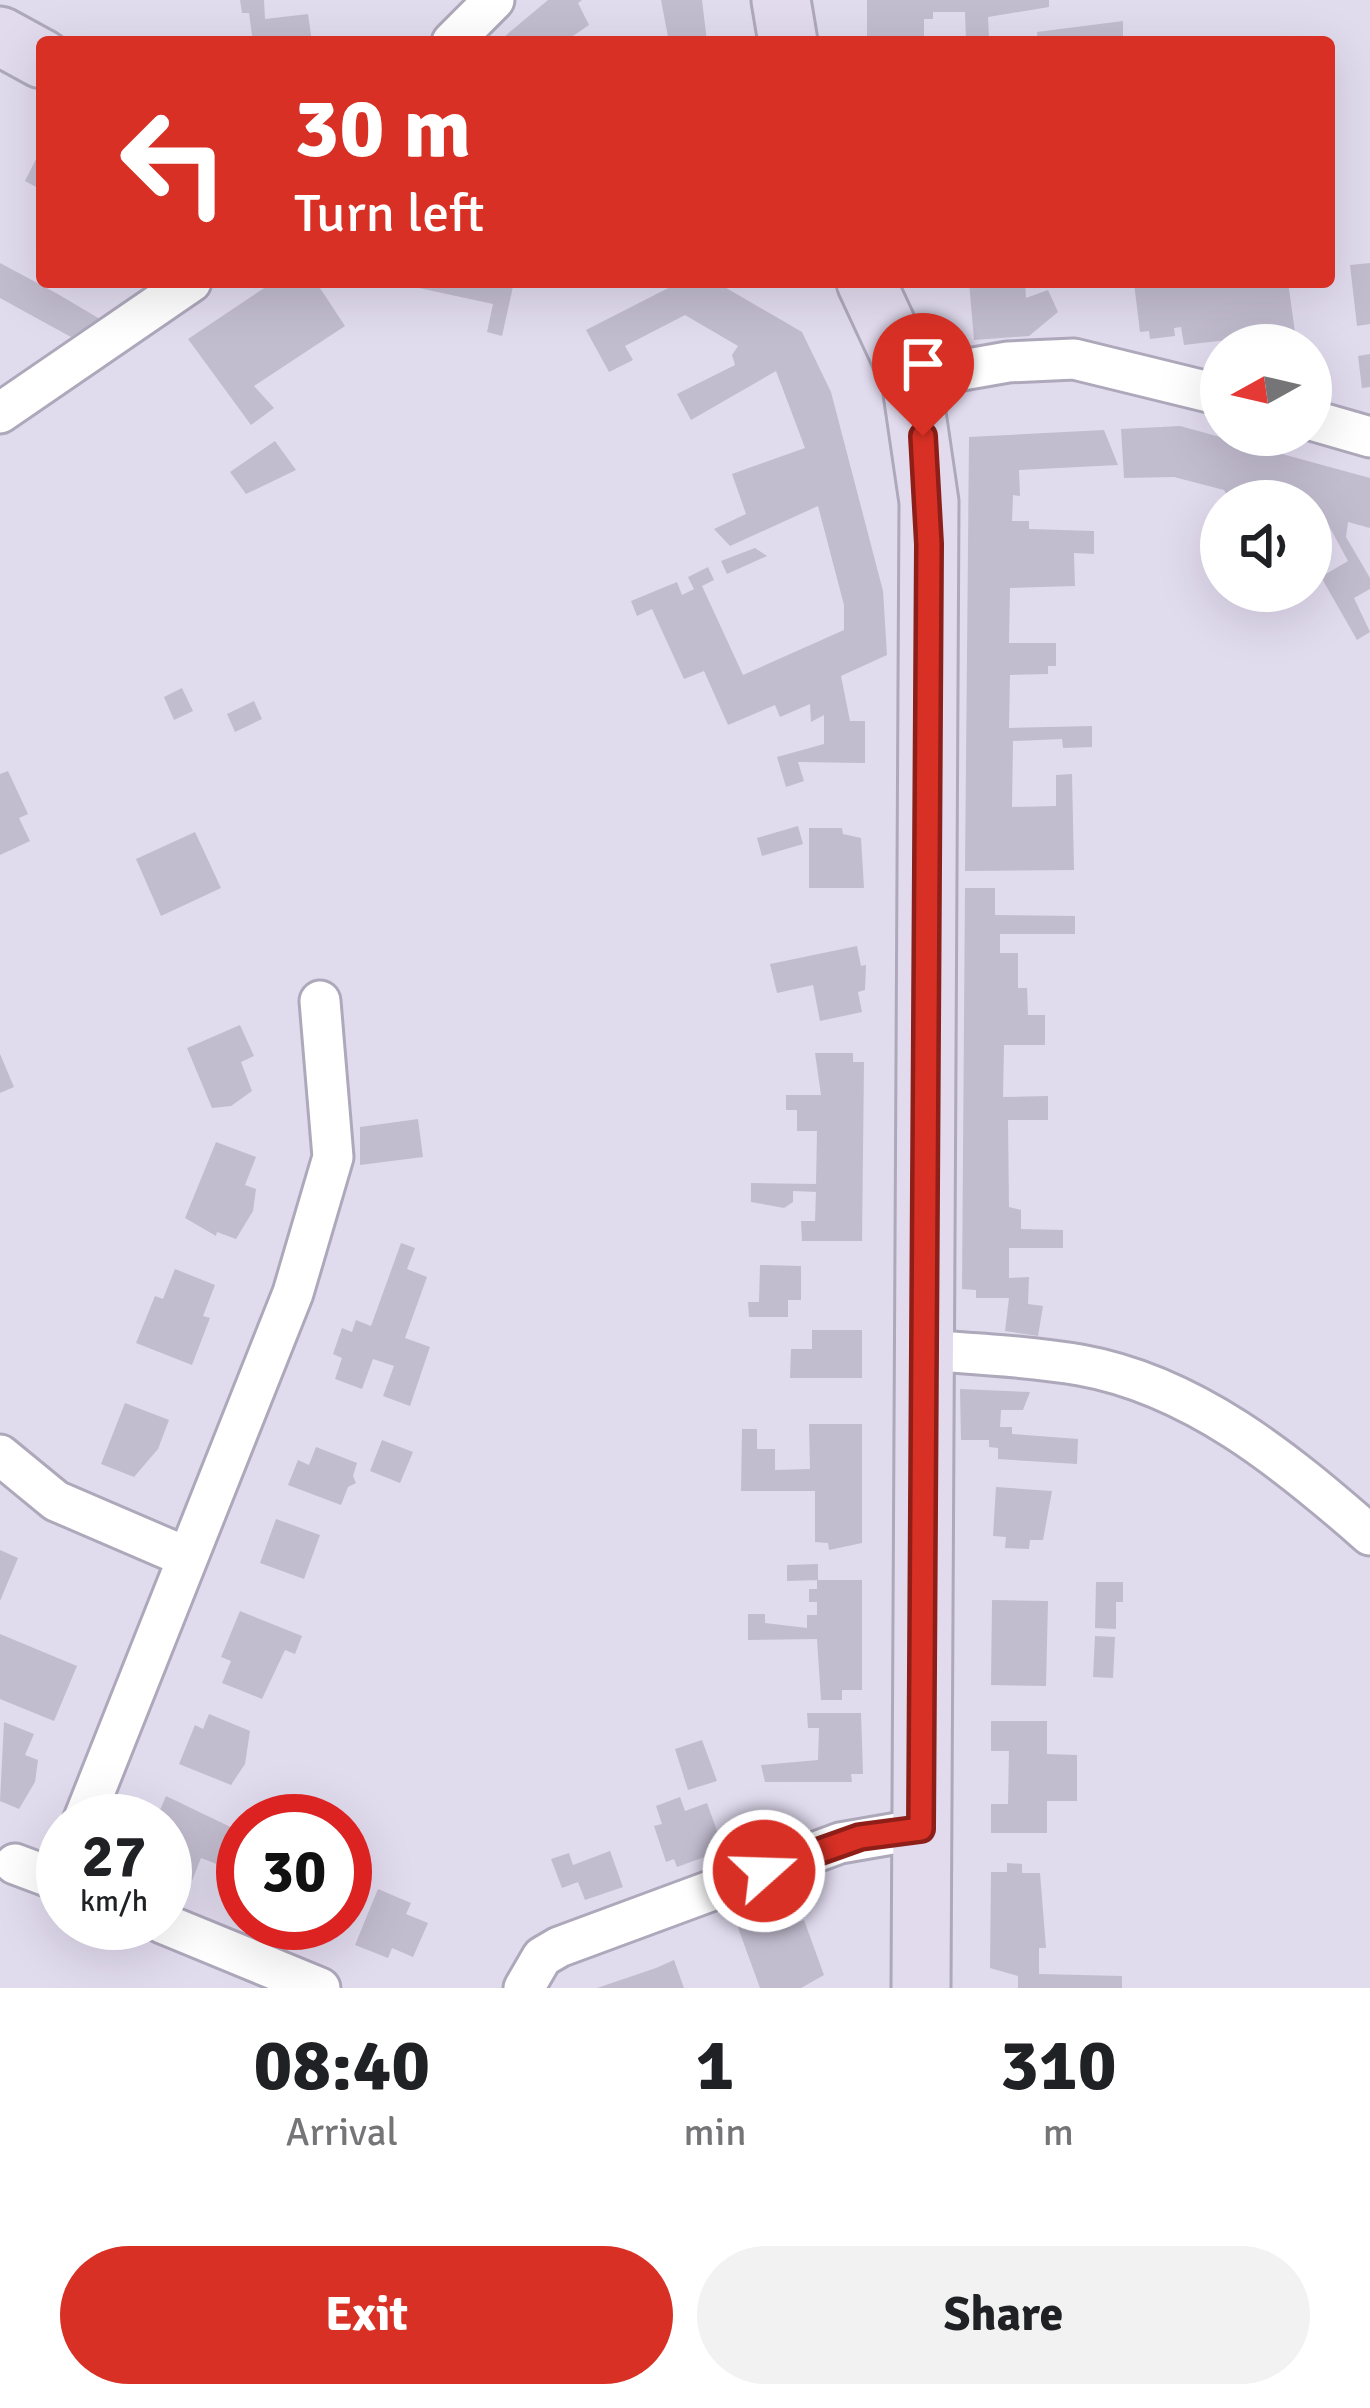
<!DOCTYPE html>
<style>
body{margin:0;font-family:Signika,sans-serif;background:#f2f2f2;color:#202124;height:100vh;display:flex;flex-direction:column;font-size:45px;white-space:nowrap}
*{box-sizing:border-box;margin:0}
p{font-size:39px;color:#757577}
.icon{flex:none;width:66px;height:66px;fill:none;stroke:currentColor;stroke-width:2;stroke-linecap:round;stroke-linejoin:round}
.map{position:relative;height:1988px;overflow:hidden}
.sheet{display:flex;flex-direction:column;background:#fff;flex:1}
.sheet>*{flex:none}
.guide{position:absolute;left:36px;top:36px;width:1299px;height:252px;border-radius:12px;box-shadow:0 12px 48px #0002;background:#d93025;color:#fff;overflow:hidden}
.needle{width:78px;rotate:262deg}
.tools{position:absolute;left:1200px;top:324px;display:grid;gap:24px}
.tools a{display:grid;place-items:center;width:132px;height:132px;border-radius:50%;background:#fff;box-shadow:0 12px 48px #0002;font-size:60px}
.speed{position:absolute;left:36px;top:1794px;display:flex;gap:24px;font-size:60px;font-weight:700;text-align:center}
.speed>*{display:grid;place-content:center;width:156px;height:156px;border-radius:50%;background:#fff;box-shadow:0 12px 48px #0002;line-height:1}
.speed small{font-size:30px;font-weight:400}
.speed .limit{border:18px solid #d22;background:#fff;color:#111}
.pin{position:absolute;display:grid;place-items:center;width:102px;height:102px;color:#fff;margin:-123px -51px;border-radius:50% 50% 50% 0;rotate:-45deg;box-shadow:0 0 12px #0007}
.pin .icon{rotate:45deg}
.me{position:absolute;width:132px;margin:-66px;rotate:70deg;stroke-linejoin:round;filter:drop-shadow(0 0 9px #0008)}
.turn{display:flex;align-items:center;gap:42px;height:252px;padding:0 60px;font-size:54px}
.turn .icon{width:156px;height:156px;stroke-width:2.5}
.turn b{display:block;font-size:84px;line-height:102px}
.eta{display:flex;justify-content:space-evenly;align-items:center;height:204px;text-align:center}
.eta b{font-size:72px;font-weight:700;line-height:84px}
.action{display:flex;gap:24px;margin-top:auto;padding:24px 60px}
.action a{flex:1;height:138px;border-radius:72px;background:#d93025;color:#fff;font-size:48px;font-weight:700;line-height:138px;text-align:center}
.action a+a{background:#f2f2f2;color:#202124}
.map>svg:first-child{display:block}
</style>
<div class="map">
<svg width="1370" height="1988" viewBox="0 0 1370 1988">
<rect width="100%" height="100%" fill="#e1dbee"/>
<path fill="#c2bccf" d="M240 0H264L265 19 308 14 312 42H253L249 13H242Z
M548 0H582L578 3 589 25 573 36 576 42H498Z
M661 0H702L707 42H669Z
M867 0H1049V7L988 17 989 38 966 39 965 12H933V19H924V42H867Z
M1123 21V42H1038L1037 32Z
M42 147V190L25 181Z
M0 263 56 293 100 319 71 337 0 298Z
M1370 263V324L1357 326 1350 265Z
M273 282H316L345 326 254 386 274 408 251 425 188 339Z
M420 282H514L502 336 487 332 493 304 419 288Z
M680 282H716L802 332 831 392 883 591 887 655 841 676 850 721H865V763L798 762 804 781 786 787 777 757 824 744V715L811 722 810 704 780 717 775 705 728 725 704 671 684 679 652 609 637 616 631 601 677 582 682 595 694 589 688 577 708 567 714 580 702 586 743 675 844 630V605L818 506 730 546 714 529 746 514 732 474 805 448 776 371 691 420 677 394 735 365 732 355 738 346 685 315 625 346 633 360 609 372 586 330Z
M969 282H1025L1026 298 1048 290 1058 312 1029 336 974 340Z
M1288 282 1295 332 1184 345 1181 327 1174 328 1175 336 1150 339 1149 331 1140 332 1134 283Z
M1370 354V387L1362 388 1358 356Z
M1180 426 1370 478V528L1348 522 1346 537 1370 578V589L1354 598 1370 632 1357 640 1321 577 1348 561 1323 515 1311 512V501H1268L1239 493 1240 501H1231L1224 490 1174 477 1124 478 1121 429Z
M1104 430 1118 465 1019 470 1020 496 1013 495 1012 521H1029V529L1094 531V554L1074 553 1075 586 1010 588 1009 643H1056V666H1048V674L1010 675 1009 728 1092 726V747L1063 748 1062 739 1013 741 1012 807 1056 806V775L1072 774 1074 870 965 871 969 437Z
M275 441 296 470 246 494 230 472Z
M755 548 767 556 727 574 721 561Z
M1311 553 1322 573 1311 580Z
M182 688 193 711 174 720 164 697Z
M254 701 262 719 235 732 227 714Z
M8 771 28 814 19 818 30 841 0 855V774Z
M798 826 803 844 762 856 757 838Z
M809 828H842L843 834 861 838 864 888H809Z
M195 832 221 888 161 916 136 859Z
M965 888H995V915L1075 916V934H1000V953H1018V988H1027L1028 1015H1045V1045H1004L1003 1097 1048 1096V1120H1008L1009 1207 1021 1210V1229L1063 1230V1248H1009V1278L1029 1277 1028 1304 1043 1306 1038 1336 1005 1331 1009 1298H976V1290L962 1289Z
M857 946 861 966 866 965 865 990 858 992 862 1012 820 1021 813 985 777 993 770 964Z
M240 1025 254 1056 241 1062 252 1091 231 1106 212 1108 187 1048Z
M815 1053H853V1062H864L862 1241H802L801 1221H815L816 1192 793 1191V1202L784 1208 751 1202V1183L816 1184 817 1131H797V1110H786V1095H821Z
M0 1054 14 1087 0 1093Z
M418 1119 423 1157 360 1165V1127Z
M216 1142 256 1157 245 1185 256 1189 253 1211 236 1239 217 1232 216 1236 185 1218Z
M401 1243 415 1248 407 1269 427 1277 405 1338 430 1347 410 1406 383 1396 394 1366 373 1359 362 1389 335 1379 342 1358 333 1354 342 1328 352 1332 356 1320 371 1326Z
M760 1265 801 1266V1300H788V1317H749L748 1302H759Z
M175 1269 215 1285 203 1316 210 1318 192 1365 136 1343 155 1296 163 1299Z
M812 1330H862V1378H790L791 1349H812Z
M960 1389 1030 1392 1023 1410H1001L1000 1427H1012V1434L1078 1439 1077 1464 998 1459V1448L989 1447V1440H961Z
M125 1403 169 1420 158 1449 134 1477 101 1464Z
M809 1424H862V1543L829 1550 828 1543 815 1542V1491H741L742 1429H757V1449H775V1470L810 1469Z
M382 1440 413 1452 400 1483 370 1471Z
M316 1447 357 1463 353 1476 356 1483 348 1487 341 1505 288 1485 298 1460 309 1465Z
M996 1487 1052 1491 1043 1540H1030L1029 1549 1005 1548 1006 1537 993 1536Z
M276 1519 320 1535 304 1579 260 1563Z
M0 1550 18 1558 0 1601Z
M818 1564V1580L787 1581V1565Z
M817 1580H862V1690H842V1700H821L817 1639 748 1640V1614H765V1623L807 1628V1615H817V1602H809V1589H817Z
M1096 1582H1123V1602H1116V1629L1095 1628Z
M992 1600 1048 1601 1046 1686 991 1685Z
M240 1611 302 1636 295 1654 285 1650 262 1699 222 1683 231 1661 221 1657Z
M0 1634 77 1666 54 1721 0 1699Z
M1095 1636 1115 1637 1113 1678 1093 1677Z
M807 1713H861L863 1774H851L852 1782H765L761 1765 818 1760 819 1728H808Z
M209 1714 250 1731 245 1764 231 1785 179 1764 195 1725 203 1729Z
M991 1721H1047V1754L1077 1755V1801H1047V1833H991V1804H1008L1009 1751H991Z
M4 1722 34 1734 25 1755 38 1760 35 1782 19 1809 0 1801Z
M702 1740 717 1781 688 1790 675 1749Z
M166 1796 243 1833 240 1873 201 1858 192 1881 165 1870V1821L157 1817Z
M680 1797 685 1811 707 1803 724 1850 677 1867 674 1859 666 1862 654 1826 662 1824 656 1806Z
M610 1851 623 1887 585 1900 578 1882 562 1888 551 1859 569 1853 573 1865Z
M1007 1863 1022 1864V1873H1040L1046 1948H1039V1974L1122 1976V1988H1018V1976L990 1968 991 1872H1007Z
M378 1889 411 1903 406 1914 428 1923 413 1957 392 1948 388 1958 355 1945Z
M760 1913 768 1933 804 1920 824 1975 801 1988H760L736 1922Z
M674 1960 684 1988H597L656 1968Z"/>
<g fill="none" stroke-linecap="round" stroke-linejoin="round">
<defs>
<path id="street" d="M452 42 494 0
M911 379 1008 362 1074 359 1221 395
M0 413 191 282
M1311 420 1370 437
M924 1350C976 1354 1028 1356 1080 1365 1193 1385 1286 1461 1370 1535
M0 1455 56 1501 184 1556
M83 1821 293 1293 333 1157 320 1001
M15 1864 63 1882
M162 1923 320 1988
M524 1988 542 1957 559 1947 840 1843 921 1829"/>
<path id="secondary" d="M781 0 788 42
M0 36 42 59
M866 282 911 379 929 502 921 1988"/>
</defs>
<use href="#street" stroke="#aea8bb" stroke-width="45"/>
<use href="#secondary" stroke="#aea8bb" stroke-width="63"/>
<use href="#street" stroke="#fff" stroke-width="39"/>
<use href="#secondary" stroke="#e2dbee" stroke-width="57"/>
</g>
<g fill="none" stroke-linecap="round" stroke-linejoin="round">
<defs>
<path id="route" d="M764 1871 860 1837 921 1829 929 544 923 436"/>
</defs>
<use href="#route" stroke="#8d1f18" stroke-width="30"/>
<use href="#route" stroke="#d93025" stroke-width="21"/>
</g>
</svg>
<div class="tools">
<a><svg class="needle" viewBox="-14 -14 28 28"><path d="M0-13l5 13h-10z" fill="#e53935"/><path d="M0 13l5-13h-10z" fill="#757577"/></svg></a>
<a><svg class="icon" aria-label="sound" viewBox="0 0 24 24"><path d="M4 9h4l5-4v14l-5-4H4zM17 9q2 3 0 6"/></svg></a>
</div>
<div class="speed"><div>27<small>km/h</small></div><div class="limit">30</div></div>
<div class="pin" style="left:923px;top:436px;background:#d93025"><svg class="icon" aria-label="arrive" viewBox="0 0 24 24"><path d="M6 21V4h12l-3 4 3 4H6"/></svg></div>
<svg class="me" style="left:764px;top:1871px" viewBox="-20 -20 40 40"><circle r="17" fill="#d93025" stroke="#fff" stroke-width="3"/><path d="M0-11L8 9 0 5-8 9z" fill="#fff"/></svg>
<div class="guide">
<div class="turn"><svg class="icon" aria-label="left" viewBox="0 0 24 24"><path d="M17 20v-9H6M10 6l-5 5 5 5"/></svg><div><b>30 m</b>Turn left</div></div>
</div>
</div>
<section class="sheet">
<div class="eta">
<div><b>08:40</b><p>Arrival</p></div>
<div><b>1</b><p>min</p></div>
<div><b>310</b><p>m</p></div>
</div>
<div class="action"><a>Exit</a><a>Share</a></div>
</section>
